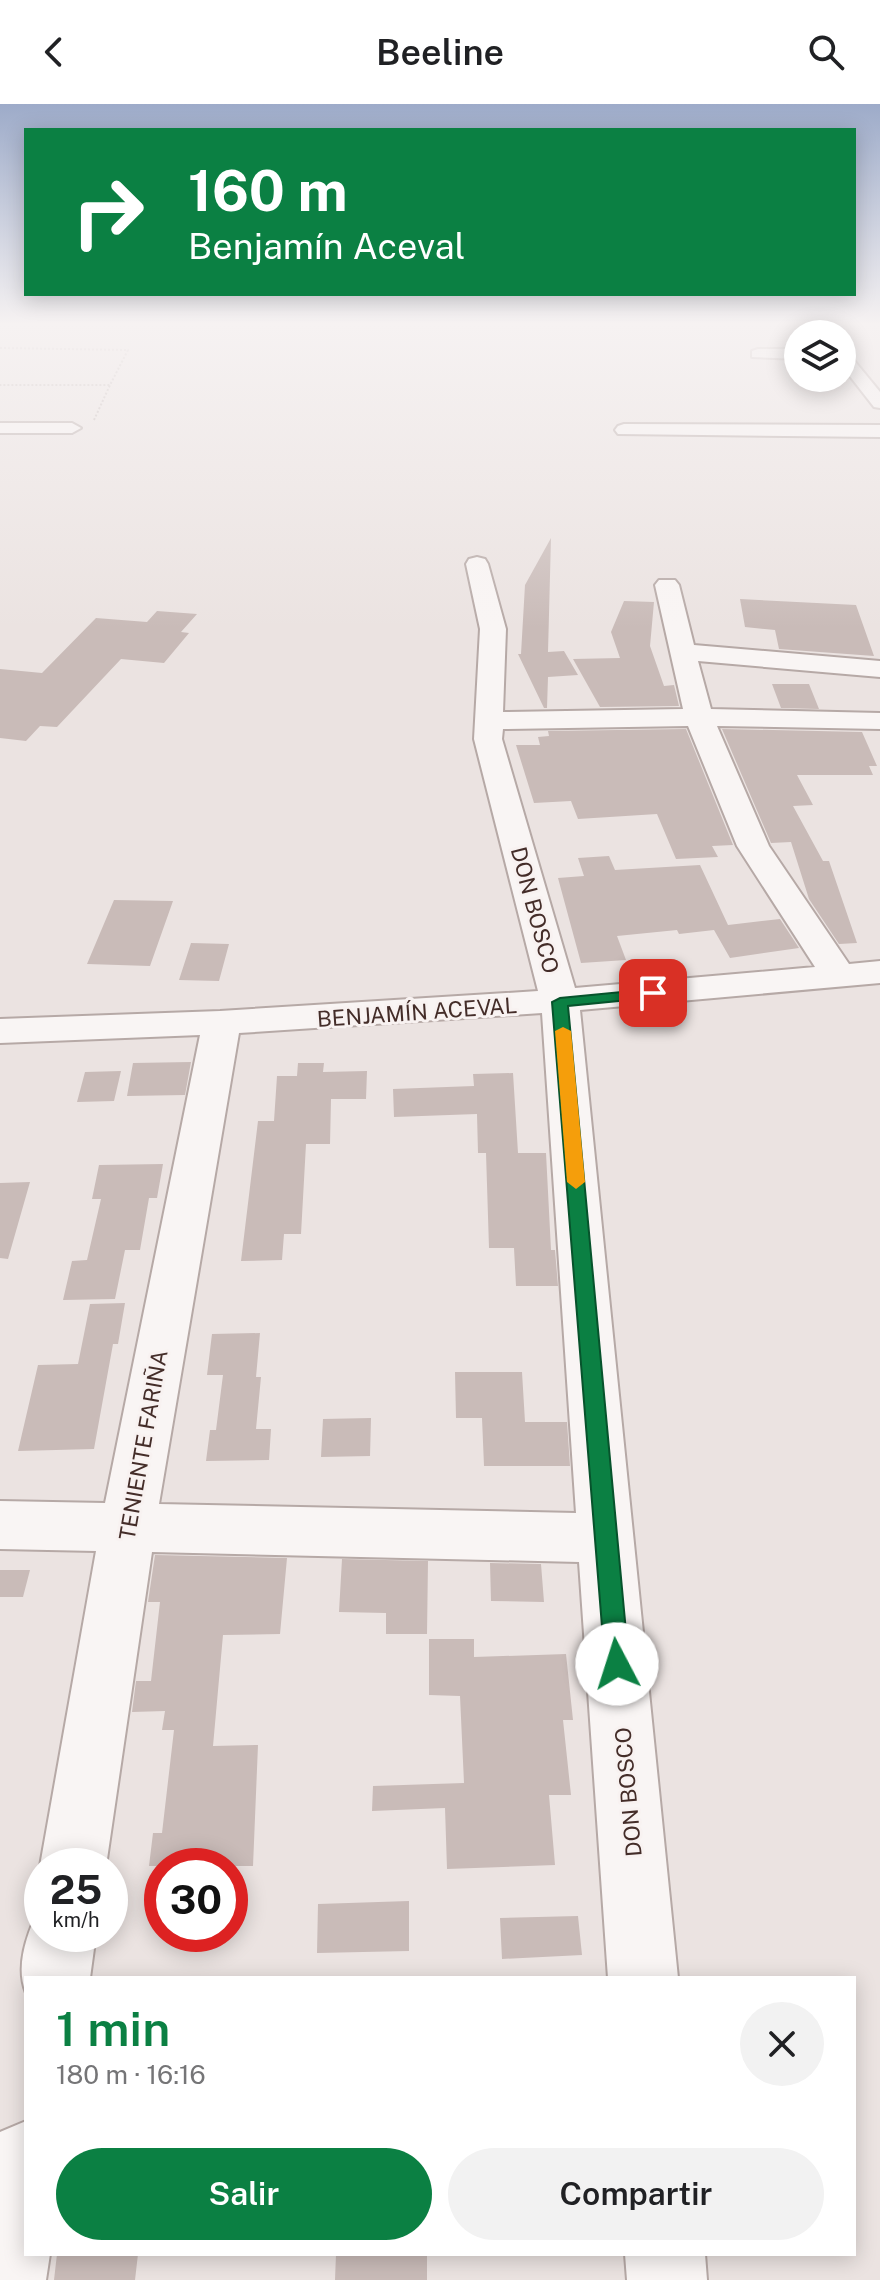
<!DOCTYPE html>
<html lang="es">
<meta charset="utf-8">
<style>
body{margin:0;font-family:"Public Sans",sans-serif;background:#f2f2f2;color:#202124;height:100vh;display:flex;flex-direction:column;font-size:30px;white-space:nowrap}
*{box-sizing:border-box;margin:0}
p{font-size:26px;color:#757577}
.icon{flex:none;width:44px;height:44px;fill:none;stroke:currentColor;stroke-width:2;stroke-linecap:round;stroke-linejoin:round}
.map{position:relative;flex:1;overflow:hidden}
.side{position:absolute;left:24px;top:1872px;width:832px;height:280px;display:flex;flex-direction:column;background:#fff;border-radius:0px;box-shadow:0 4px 20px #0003}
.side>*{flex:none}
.guide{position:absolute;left:24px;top:24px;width:832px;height:168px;border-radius:0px;box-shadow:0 4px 20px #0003;background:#0b8043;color:#fff;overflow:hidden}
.controls{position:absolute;left:784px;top:216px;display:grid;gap:16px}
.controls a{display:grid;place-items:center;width:72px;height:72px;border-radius:50%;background:#fff;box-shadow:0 4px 20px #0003;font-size:40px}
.speed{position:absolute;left:24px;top:1744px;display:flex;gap:16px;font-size:40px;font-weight:700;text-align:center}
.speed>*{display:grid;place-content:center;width:104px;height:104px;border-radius:50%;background:#fff;box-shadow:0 4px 20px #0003;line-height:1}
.speed small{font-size:20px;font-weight:400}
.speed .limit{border:12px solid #d22;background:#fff;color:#111}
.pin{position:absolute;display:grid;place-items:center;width:68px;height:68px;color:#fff;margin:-34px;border-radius:16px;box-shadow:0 4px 12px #0006}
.me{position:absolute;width:88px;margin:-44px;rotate:355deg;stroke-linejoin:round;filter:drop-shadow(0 0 6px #0008)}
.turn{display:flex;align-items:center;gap:28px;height:168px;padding:0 32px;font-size:36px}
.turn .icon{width:104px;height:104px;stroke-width:2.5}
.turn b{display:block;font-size:56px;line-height:68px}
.round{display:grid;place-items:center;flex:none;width:84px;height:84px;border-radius:42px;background:#f2f2f2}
.head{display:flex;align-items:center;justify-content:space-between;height:136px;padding:0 32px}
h1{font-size:48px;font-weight:600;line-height:60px;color:#0b8043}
.action{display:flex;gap:16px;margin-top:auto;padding:16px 32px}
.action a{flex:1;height:92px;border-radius:48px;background:#0b8043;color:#fff;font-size:32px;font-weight:600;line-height:92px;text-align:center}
.action a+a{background:#f2f2f2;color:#202124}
header{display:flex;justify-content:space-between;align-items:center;height:104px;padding:0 32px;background:#fff;font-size:36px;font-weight:600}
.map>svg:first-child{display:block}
</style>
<header><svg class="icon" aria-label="back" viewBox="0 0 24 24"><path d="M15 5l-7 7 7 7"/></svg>Beeline<svg class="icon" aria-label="search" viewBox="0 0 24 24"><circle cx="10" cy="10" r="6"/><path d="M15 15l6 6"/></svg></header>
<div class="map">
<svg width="880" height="2176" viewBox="0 0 880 2176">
<rect width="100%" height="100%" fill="#ebe3e1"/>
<path fill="#c9bbb8" d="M551 434 548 548 564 547 578 571 548 573 547 604H544L518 550H521L525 481Z
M740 495 856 501 874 552 779 545 775 526 745 523Z
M624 497 654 498 650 542 664 582 674 581 679 602 600 603 573 555 620 554 611 528Z
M157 507 197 510 181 528 189 529 164 559 121 555 57 623 40 622 26 637 0 634V565L42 569 96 514 147 518Z
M772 580H809L819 605 781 604Z
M686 625 733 741 712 742 718 753 676 755 657 710 578 715 571 697 534 699 516 641H540L538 633 549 632 548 627Z
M722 625 862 628 877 662H869L873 671H797L813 701 793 702 823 757H829L857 839 839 840 809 795 791 738 771 739Z
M609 752 615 766 700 761 728 821 780 815 799 844 730 854 714 826 679 830 677 826 617 832 626 856 581 859 558 774 584 772 578 754Z
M114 796 173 797 150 862 87 860Z
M191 839 229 840 219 877 179 876Z
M191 958 185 991 127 992 133 959Z
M298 959H324L323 968 367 967 366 995H331L330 1040H306L301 1130H284L282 1156 241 1157 258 1017H274L277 972H297Z
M121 967 114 997 77 998 85 968Z
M513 969 518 1049H546L551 1146H555L558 1182H516L514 1144H489L486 1049H478L477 1010 394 1013 393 985 474 982 473 970Z
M163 1060 157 1094H149L140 1146H125L115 1195 63 1196 72 1157 87 1156 101 1095H92L99 1061Z
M30 1078 8 1155 0 1154V1079Z
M125 1199 118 1240H113L94 1345 18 1347 38 1261 78 1260 90 1200Z
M260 1229 256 1273H261L256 1325H271L269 1356 206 1357 210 1326H216L223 1271H207L212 1230Z
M455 1268H522L525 1318H567L570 1362H484L482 1314H456Z
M371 1314 370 1352 321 1353 323 1315Z
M155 1451 287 1454 280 1530 223 1531 213 1642 258 1641 253 1762H149L153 1729H162L174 1626H162L165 1607 132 1608 136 1577H151L160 1498H148Z
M342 1455 428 1457 427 1530H386V1509L339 1508Z
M490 1459 541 1460 544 1498 491 1497Z
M0 1466H30L23 1493H0Z
M429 1535H474V1553L566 1550 573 1616H563L571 1691H549L555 1761 447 1765 445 1704 372 1707 373 1682 464 1679 460 1592 429 1591Z
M409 1797V1847L317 1849 318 1800Z
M578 1812 582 1851 502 1855 500 1814Z
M57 2150H138L135 2176H54Z
M336 2150H427V2176H335Z"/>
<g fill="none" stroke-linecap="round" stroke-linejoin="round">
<defs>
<path id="minor" d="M758 245H798V255L752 253V247Z
M842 247 848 249 880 288V304L874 303 842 262Z
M0 319H72L81 324 72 329H0Z
M624 320 880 321V333L618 330 615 326 618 322Z
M477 453 485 455 488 460 506 525 503 608 683 605 655 481 659 476H675L679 481 694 541 880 557V573L698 557 711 605 880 609V625L717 622 769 742 849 860 880 857V879L580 906 678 1874H608L579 1458 152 1448 106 1762H42V1768L40 1762 96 1447 0 1445V1397L105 1399 200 931 0 939V915L220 907 538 887 474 635 480 525 466 460 469 455ZM688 622 737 742 815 863 575 884 502 635 503 625ZM542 909 576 1409 159 1400 239 929Z
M42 1804V1830H96L90 1874H26V1889C15 1862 27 1831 38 1806Z
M26 2017V2150H50L46 2176H0V2028Z
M625 2150H705L707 2176H627Z"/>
</defs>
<use href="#minor" stroke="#b6a9a6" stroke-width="4"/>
<path stroke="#bfb5b3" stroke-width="2" stroke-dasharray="2 2" stroke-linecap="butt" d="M0 244 128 246 110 281H0
M94 316 110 281"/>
<use href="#minor" fill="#f9f5f4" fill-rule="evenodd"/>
</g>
<linearGradient id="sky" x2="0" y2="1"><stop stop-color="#9dabc9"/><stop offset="0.42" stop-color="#f6f2f2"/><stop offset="1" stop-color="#f6f2f2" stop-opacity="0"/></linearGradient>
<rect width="880" height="524" fill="url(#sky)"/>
<path fill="#0b8043" stroke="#07532c" stroke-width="2" d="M653 885 661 889 659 893 568 902 629 1560 626 1568 617 1571 608 1568 605 1560 552 898 560 894Z"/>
<path fill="#f59e0b" d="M563 923 571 927 585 1078 576 1085 567 1078 555 927Z"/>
<g text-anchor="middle" stroke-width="6" stroke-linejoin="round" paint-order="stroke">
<g font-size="22" fill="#442d29" stroke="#f8f2f1">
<text transform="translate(535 806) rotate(75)" y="8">DON BOSCO</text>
<text transform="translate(417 908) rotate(-4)" y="8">BENJAMÍN ACEVAL</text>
<text transform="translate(143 1341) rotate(-80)" y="8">TENIENTE FARIÑA</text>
<text transform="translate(628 1688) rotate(-95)" y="8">DON BOSCO</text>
</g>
</g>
</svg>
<div class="controls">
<a><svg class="icon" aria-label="layers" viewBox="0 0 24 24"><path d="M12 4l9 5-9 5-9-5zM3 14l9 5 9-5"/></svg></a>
</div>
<div class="speed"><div>25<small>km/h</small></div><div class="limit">30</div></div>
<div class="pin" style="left:653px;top:889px;background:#d93025"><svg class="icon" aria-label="arrive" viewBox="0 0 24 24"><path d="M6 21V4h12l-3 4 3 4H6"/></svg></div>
<svg class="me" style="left:617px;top:1560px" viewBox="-20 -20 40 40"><circle r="19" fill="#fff"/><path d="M0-13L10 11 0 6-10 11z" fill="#0b8043"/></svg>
<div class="guide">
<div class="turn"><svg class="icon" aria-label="right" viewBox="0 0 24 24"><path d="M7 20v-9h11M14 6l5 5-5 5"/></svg><div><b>160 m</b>Benjamín Aceval</div></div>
</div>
<section class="side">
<div class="head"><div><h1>1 min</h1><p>180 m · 16:16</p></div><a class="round"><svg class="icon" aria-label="close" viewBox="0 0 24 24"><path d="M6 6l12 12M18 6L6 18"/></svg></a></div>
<div class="action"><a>Salir</a><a>Compartir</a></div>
</section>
</div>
